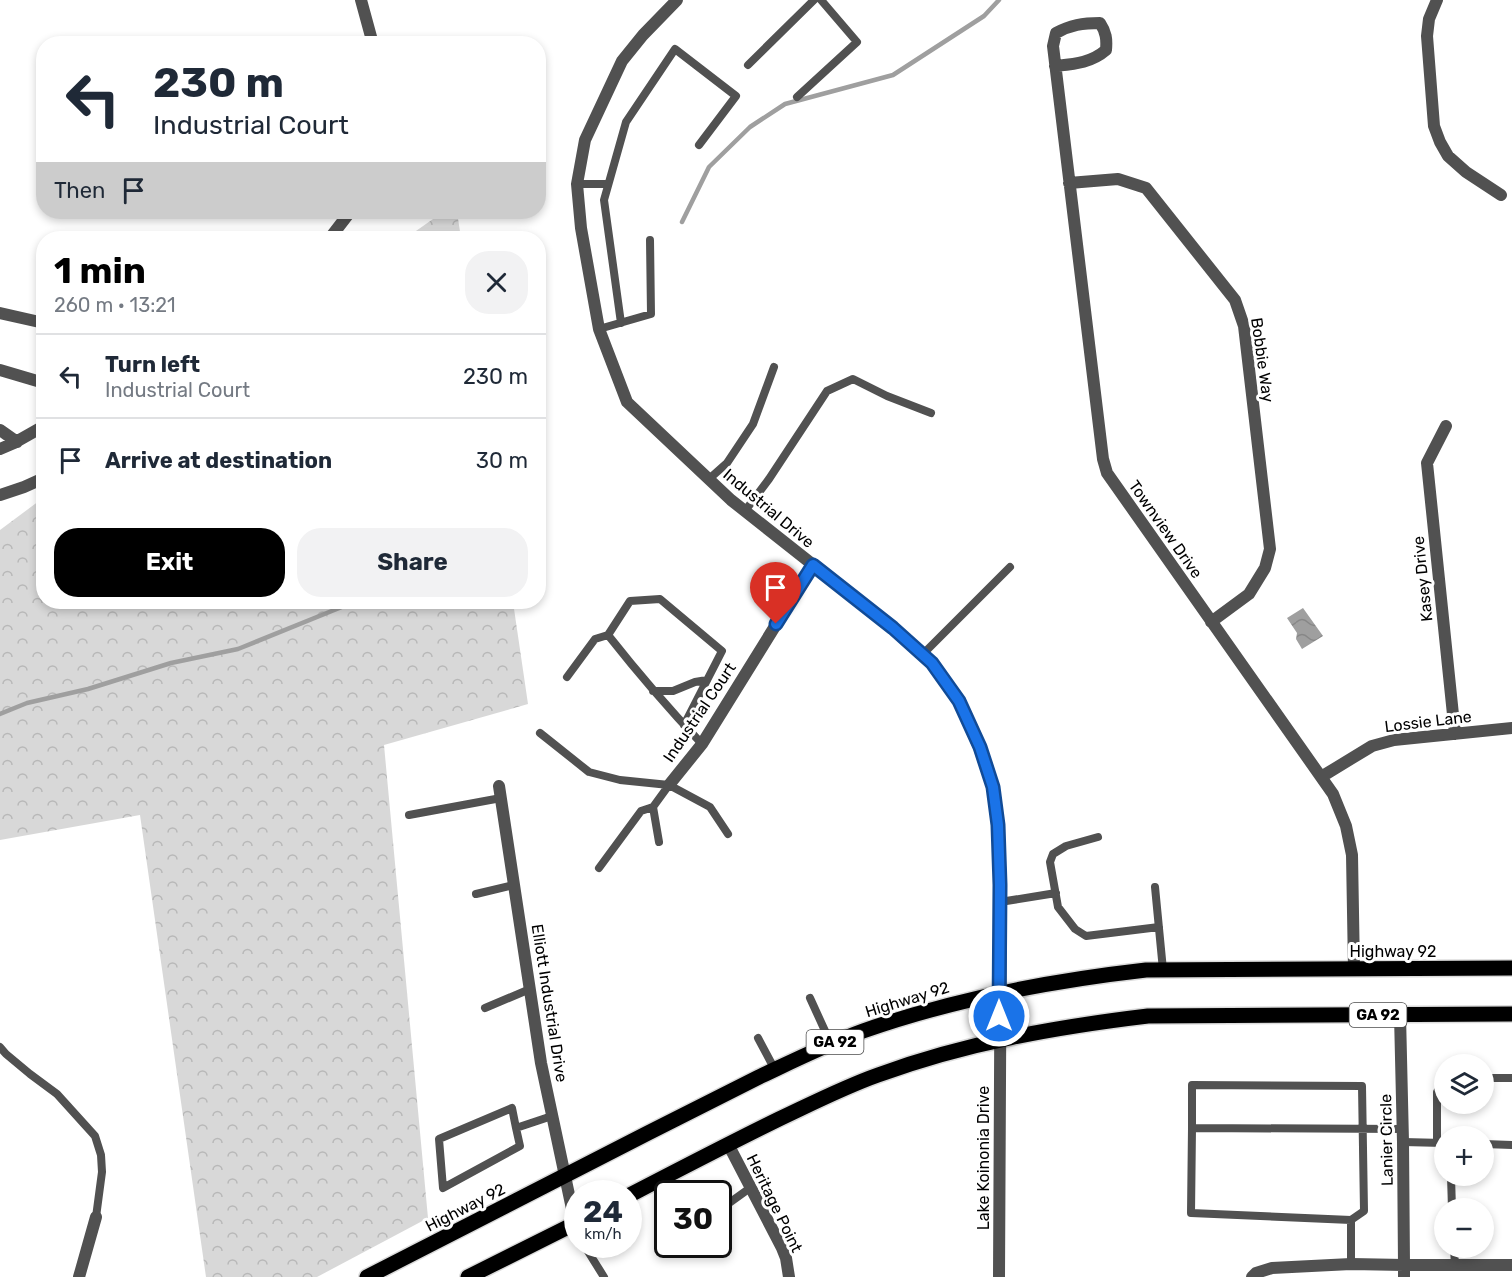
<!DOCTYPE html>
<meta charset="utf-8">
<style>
body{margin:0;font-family:Rubik,sans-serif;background:#f2f2f3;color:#1f2937;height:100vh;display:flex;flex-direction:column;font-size:22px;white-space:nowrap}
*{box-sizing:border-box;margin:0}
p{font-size:20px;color:#747a83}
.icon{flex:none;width:33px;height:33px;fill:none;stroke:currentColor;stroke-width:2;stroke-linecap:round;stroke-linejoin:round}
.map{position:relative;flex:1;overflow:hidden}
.sheet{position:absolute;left:36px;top:231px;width:510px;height:378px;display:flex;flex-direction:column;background:#fff;border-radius:24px;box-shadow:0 3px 9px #0003}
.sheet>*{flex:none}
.top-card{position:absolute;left:36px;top:36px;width:510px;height:183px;border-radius:24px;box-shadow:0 3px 9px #0003;background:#fff;color:#1f2937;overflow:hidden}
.controls{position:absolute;left:1434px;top:1054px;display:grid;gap:12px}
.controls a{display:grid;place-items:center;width:60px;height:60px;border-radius:50%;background:#fff;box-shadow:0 3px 9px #0003;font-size:30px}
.speed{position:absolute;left:564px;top:1180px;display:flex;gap:12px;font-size:30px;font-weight:700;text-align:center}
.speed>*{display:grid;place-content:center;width:78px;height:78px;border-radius:50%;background:#fff;box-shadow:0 3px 9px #0003;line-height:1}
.speed small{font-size:15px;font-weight:400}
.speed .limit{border:3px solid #111;border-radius:9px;background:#fff;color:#111}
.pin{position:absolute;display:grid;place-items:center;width:51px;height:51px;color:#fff;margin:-62px -26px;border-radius:50% 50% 50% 0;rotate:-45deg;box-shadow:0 0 6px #0007}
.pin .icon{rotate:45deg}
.me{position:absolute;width:66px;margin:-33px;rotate:0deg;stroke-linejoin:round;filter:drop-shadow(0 0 4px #0008)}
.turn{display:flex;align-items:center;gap:21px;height:126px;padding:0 18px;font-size:27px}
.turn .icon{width:78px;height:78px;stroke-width:2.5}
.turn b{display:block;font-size:42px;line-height:51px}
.then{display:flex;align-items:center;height:57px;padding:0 18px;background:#0003;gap:12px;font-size:22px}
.round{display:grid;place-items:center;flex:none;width:63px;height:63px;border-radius:24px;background:#f2f2f3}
.headline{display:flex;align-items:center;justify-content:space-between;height:102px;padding:0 18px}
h1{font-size:36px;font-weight:700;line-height:45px;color:#000}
.primary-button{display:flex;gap:12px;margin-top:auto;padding:12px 18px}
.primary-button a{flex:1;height:69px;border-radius:24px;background:#000;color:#fff;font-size:24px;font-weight:700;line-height:69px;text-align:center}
.primary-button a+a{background:#f2f2f3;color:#1f2937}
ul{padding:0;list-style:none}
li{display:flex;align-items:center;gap:18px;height:84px;padding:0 18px;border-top:2px solid #e0e1e3}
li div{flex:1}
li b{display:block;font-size:22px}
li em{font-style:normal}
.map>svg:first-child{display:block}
</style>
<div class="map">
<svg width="1512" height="1277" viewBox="0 0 1512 1277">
<defs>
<pattern id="forest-crowns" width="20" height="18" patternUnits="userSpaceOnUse" patternTransform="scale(1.5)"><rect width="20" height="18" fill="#d8d8d8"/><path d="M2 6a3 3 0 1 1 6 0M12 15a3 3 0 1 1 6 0" fill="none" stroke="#b8b8b8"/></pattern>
<pattern id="water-waves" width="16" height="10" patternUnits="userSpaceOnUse" patternTransform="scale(1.5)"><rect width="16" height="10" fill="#9f9f9f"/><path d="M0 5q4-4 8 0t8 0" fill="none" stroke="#878787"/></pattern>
</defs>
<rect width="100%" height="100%" fill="#fff"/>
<path fill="url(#forest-crowns)" d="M443 212H457L461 238H406Z
M43 498 44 602H513L528 704 384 745 428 1218 317 1277H206L140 815 0 840V530Z"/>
<path fill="url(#water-waves)" d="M1303 608 1323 636 1302 649 1296 639 1297 633 1287 618Z"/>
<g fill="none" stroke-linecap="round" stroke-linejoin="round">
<path stroke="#9f9f9f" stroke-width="4.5" d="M682 222 709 167 750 127 785 104 893 75 984 16 999 0
M0 714 27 703 88 689 171 663 238 649 354 602"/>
<defs>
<path id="primary" d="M628 1196C678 1170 728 1144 779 1119 811 1104 844 1087 878 1075 965 1043 1056 1027 1148 1016L1512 1014
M367 1277C460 1230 553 1182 646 1134 683 1115 721 1096 759 1077 793 1061 827 1044 863 1031 954 999 1049 981 1146 970L1512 968
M468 1277 578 1222"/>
</defs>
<use href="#primary" stroke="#dbdbdb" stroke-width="18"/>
<path stroke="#515151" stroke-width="8" d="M748 65 814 0
M797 97 857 42 821 0
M577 184H608
M621 323 604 200 626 122 675 49 736 96 699 145
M599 329 651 314 650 240
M709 479 727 463 753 424 774 367
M745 511 769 479 827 391 853 379 887 396 931 413
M922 655 1010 567
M567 677 595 639 608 635
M653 691H673L695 682 707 680
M684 725 722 651 660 599 630 601 608 635C638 673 669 709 702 744
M540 733 589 772 620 780 669 785 710 807 728 834
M653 807 659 842
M409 815 501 798
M1098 837 1066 846 1053 854 1050 862 1058 907 1075 929 1086 936 1159 927
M599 868 641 811 653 807 669 785
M1155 887 1163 970
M476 894 514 885
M1000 902 1056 893
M810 998 831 1044
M485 1008 530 989
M758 1038 775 1070
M0 1047 6 1054 30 1074 57 1094 95 1136 101 1155 102 1172 96 1217
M1484 1078H1512
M516 1128 520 1146 443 1188 439 1139 512 1108 516 1128 552 1116
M1192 1128 1191 1213 1351 1220V1264
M1403 1142 1444 1143
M1437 1143V1092L1444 1083
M1484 1144 1512 1145
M1451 1176 1452 1209
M718 1211 750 1188
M1351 1220 1364 1211 1362 1086 1192 1085V1128L1403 1129
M584 1245 604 1277
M1454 1248 1455 1265"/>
<path stroke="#515151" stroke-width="12" d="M361 0 373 44
M677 0 643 35 622 61 585 140 577 184 581 228 599 329 627 402 731 500 893 628 932 663 959 701 979 747 993 787 998 825 1001 885 999 1277
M1437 0 1429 19 1427 36 1434 126 1440 142 1448 156 1466 172 1501 195
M1055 66C1074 64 1091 63 1106 50 1107 39 1106 32 1100 23 1083 23 1070 25 1056 33L1053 46 1103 459 1107 473 1333 794 1346 826 1352 855 1354 969
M1069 183 1118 179 1146 188 1235 300 1244 326 1270 549 1265 568 1249 594 1211 622
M330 238 350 212
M0 313 44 323
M0 370 44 383
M1446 426 1427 463 1455 734
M0 430 17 442
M0 449 14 443 44 426
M0 495 24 487 44 478
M1321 777 1372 746 1394 740 1512 728
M669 785 702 744 813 565
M499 786 541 1063 575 1223
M1400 1015 1403 1142 1404 1265H1512
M728 1144 782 1248 786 1258 789 1277
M79 1277 96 1217
M1252 1277 1256 1273 1272 1268 1351 1264 1404 1265V1277"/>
<use href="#primary" stroke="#000" stroke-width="15"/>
</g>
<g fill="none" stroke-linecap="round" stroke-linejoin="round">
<defs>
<path id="route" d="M776 624 813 565 893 628 932 663 959 701 980 747 993 787 998 825 1000 885 999 1016"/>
</defs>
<use href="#route" stroke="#114b97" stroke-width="15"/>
<use href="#route" stroke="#1a73e8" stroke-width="10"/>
</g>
<g text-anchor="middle" stroke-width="6" stroke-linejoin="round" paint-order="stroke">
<g fill="#fff" stroke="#4c4c4c" stroke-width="1.5">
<rect x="1349.5" y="1003" width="57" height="24" rx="4.5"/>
<rect x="806.5" y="1030" width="57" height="24" rx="4.5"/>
</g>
<g font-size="15" font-weight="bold" fill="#000">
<text x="1378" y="1020">GA 92</text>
<text x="835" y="1047">GA 92</text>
</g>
<g font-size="16" fill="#000" stroke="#fff">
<text transform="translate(1263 360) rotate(82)" y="6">Bobbie Way</text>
<text transform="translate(769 508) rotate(40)" y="6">Industrial Drive</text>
<text transform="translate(1166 529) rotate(55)" y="6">Townview Drive</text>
<text transform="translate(1422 579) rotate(-96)" y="6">Kasey Drive</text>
<text transform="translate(699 712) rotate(-56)" y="6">Industrial Court</text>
<text transform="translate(1428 721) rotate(-7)" y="6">Lossie Lane</text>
<text x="1393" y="957">Highway 92</text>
<text transform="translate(907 999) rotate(-17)" y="6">Highway 92</text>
<text transform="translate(550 1003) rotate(81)" y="6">Elliott Industrial Drive</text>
<text transform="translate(1386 1140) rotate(-91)" y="6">Lanier Circle</text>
<text transform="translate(983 1158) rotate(-90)" y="6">Lake Koinonia Drive</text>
<text transform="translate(775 1203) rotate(64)" y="6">Heritage Point</text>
<text transform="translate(465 1207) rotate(-27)" y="6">Highway 92</text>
</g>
</g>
</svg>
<div class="controls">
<a><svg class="icon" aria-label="layers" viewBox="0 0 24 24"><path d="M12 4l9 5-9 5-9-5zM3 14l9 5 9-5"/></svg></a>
<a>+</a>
<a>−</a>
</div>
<div class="speed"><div>24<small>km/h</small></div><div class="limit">30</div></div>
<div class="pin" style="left:776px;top:624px;background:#d93025"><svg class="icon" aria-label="arrive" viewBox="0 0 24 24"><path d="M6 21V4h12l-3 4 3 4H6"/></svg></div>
<svg class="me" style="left:999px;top:1016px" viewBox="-20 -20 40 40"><circle r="17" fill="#1a73e8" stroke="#fff" stroke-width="3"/><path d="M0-11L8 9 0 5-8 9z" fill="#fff"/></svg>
<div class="top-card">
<div class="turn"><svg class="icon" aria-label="left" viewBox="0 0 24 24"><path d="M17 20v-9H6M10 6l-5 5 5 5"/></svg><div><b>230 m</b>Industrial Court</div></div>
<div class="then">Then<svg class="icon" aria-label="arrive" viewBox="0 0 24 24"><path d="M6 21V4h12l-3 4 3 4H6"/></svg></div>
</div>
<section class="sheet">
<div class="headline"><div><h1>1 min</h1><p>260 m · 13:21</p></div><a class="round"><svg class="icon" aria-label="close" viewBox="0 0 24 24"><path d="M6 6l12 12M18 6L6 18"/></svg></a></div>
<ul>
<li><svg class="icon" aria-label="left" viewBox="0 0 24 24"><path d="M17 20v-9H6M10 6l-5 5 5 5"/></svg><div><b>Turn left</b><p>Industrial Court</p></div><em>230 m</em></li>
<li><svg class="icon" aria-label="arrive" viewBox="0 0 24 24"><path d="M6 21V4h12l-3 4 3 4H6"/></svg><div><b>Arrive at destination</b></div><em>30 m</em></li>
</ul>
<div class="primary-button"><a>Exit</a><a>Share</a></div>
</section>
</div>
